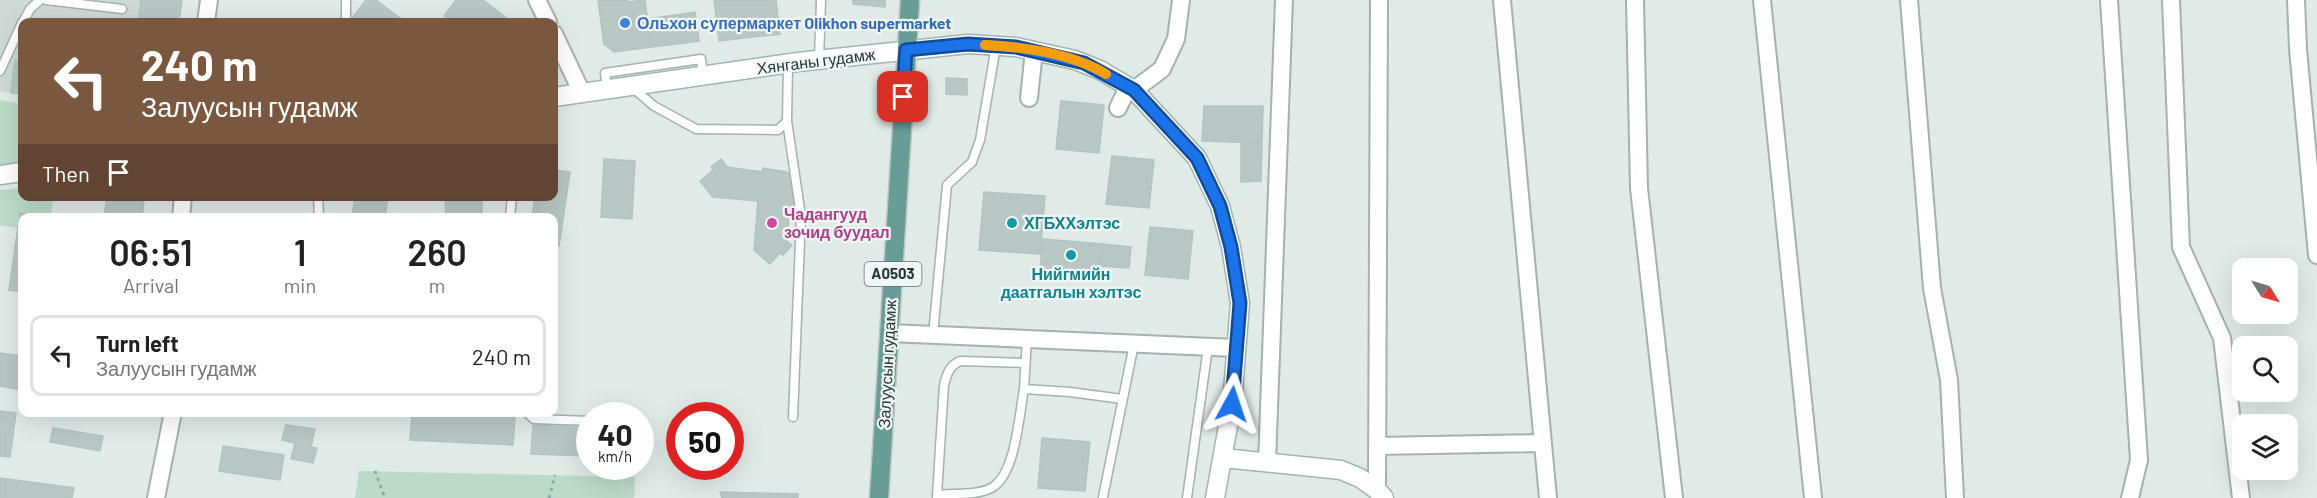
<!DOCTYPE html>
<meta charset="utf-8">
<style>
body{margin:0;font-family:Barlow,sans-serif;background:#f6f6f6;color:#222;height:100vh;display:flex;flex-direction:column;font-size:22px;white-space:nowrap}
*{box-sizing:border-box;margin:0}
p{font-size:20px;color:#767676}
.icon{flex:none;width:33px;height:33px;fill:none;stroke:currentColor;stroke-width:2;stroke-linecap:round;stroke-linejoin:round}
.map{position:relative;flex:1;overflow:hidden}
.panel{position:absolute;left:18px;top:213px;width:540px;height:204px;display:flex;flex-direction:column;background:#fff;border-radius:12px;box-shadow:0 6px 24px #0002}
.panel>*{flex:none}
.guide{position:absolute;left:18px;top:18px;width:540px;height:183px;border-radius:12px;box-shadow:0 6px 24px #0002;background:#7a573f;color:#fff;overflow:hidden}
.needle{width:39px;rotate:127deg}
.buttons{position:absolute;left:2232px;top:258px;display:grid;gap:12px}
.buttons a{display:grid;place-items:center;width:66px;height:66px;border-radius:12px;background:#fff;box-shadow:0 6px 24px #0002;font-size:30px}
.speed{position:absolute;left:576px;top:402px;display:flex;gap:12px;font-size:30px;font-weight:700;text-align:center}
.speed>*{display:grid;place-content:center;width:78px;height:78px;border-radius:50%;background:#fff;box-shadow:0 6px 24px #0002;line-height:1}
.speed small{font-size:15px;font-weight:400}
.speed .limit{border:9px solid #d22;background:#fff;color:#111}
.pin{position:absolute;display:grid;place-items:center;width:51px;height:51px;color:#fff;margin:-26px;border-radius:12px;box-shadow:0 3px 9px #0006}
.me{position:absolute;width:66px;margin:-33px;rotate:5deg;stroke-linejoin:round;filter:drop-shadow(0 0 4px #0008)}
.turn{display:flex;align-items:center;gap:21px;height:126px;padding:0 24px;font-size:27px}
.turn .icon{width:78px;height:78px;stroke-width:2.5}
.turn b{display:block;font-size:42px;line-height:51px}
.then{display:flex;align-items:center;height:57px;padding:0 24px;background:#0003;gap:12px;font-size:22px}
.eta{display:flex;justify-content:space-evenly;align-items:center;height:102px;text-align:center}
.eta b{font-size:36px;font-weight:600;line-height:42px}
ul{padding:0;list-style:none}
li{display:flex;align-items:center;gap:18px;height:81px;margin:0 12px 9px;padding:0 12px;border:3px solid #e0e0e0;border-radius:12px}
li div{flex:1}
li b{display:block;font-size:22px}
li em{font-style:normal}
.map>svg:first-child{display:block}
</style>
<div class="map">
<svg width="2317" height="498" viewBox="0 0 2317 498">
<rect width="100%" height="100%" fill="#e0eae7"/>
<path fill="#cfdad6" d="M0 0H141L138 22H22V61H15L11 93 0 91Z"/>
<path fill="#bbdac8" d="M0 100 22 104V163L0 166Z
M22 188V196L53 197 51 217 20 213 18 228 0 225V190Z
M359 471 635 477 634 498H355Z"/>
<path fill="#b9c7c4" stroke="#b3c3bf" stroke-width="1.5" d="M141 0H182L179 22H138Z
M366 0H376L405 22H349Z
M456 0H483L512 22H453L444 16Z
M598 0H628V2L645 0 651 47 614 52 604 44Z
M714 0H776L780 34 719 41Z
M853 0H885V7L853 4Z
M695 12 699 41 652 47 648 19Z
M15 60 22 61V94L11 93Z
M946 78 967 79V95L946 94Z
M1061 101 1104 105 1099 153 1056 149Z
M1204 106H1263L1262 143 1202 141Z
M1241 142 1262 143 1261 181 1241 182Z
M1112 156 1154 160 1149 208 1106 204Z
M604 159 635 161 632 219 601 217Z
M721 159 727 167 762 172 763 168 787 172 796 182 794 205H790L787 241 792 245 783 255 780 253 770 264 754 250 758 201 713 197 700 181 713 170 711 167Z
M554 170 570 172 559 246 554 245V218H532L535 196H554Z
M984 192 1045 196 1040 254 979 250Z
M107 196H130L129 199 144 200 142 218H104Z
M355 196H388L385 218H352Z
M445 196H482V218H446Z
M20 213 50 218H22V292L9 290Z
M1150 227 1193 231 1188 279 1145 275Z
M1043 239 1102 244 1099 275 1040 270Z
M1102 244 1131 247 1129 268 1100 266Z
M0 353 22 356V390L0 386Z
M0 411 16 413 10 457 0 456Z
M412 412 515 416 513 445 410 440Z
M286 425 315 429 311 447 317 448 313 463 291 459 295 443 282 440Z
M533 425 590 428V456L531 454Z
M53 428 103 436 100 451 50 442Z
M1042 438 1090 442 1085 491 1038 488Z
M223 446 284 455 280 480 219 471Z
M0 478 74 488 72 498H0Z
M720 492 798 494V498H722Z"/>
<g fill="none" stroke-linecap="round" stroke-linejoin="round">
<defs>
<path id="lane" d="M46 0 122 9
M23 22 30 9 40 0
M346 22V0
M819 59 821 0
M0 71 22 23
M633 88 654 106 696 129 778 130 787 121 788 64
M607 89 605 73 701 59 703 76
M787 121 801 216 793 417
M318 196 319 218
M510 218 512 196
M933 335 947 185 972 162 980 140 996 46
M1027 339 1024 389 1070 392 1122 399
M526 412 534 419 590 421
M937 495 944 385C947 374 949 366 960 361L1025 363
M1103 497 1134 344
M937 498V495C953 493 979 496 993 487 1016 472 1019 415 1024 389
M1187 498 1208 347"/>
<path id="street" d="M537 0 548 22
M1502 0 1548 498
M1635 0 1639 188 1674 498
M1762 0 1813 498
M1909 0 1932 288 1949 380 1955 498
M2109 0 2139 460 2130 498
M2171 0 2181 247 2222 338 2241 498
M2296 0 2298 49 2317 255
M206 22 209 0
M554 34 582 93
M1134 90 1162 69 1176 39 1181 0
M1029 98 1034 51
M1118 108 1128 87
M181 218 183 196
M889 333 1236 348
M1377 446 1543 443
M1267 463 1284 0
M1377 490 1379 0
M156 498 173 412"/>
<path id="secondary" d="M554 97 798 62 968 44 1016 47 1075 60 1100 70 1134 90 1197 158 1220 206 1231 247 1240 303 1232 404 1215 498
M0 175 22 172
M1223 458 1341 470 1360 478 1377 490 1384 498"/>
<path id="primary" d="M879 498 910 0"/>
</defs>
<use href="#lane" stroke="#a3b1af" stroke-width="11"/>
<use href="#street" stroke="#a3b1af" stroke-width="20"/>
<use href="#secondary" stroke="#a0b5b1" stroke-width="21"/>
<use href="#primary" stroke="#bdc4c3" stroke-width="21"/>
<path stroke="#83aba5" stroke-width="3" stroke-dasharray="3 4.5" stroke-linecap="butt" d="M375 471 385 498
M549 498 555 475"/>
<use href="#lane" stroke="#fff" stroke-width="8"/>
<use href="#street" stroke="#fff" stroke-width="16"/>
<use href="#secondary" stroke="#fff" stroke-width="18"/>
<use href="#primary" stroke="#689c97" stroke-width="18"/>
</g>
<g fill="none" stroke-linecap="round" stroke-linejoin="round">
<defs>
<path id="route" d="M903 97 906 50 968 44 1016 47 1084 63 1134 90 1197 158 1220 206 1231 247 1240 303 1232 404"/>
</defs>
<use href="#route" stroke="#114b97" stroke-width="15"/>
<use href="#route" stroke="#1a73e8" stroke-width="10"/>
<path stroke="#f59e0b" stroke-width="10" d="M985 45C1025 47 1071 53 1106 74"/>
</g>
<circle fill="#3f7fe0" stroke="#f1f7f5" stroke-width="2" cx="625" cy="23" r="6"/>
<circle fill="#d1479c" stroke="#f1f7f5" stroke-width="2" cx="772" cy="223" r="6"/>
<g fill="#0f9aa8" stroke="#f1f7f5" stroke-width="2">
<circle cx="1012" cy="223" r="6"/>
<circle cx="1071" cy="255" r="6"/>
</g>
<g text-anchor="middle" stroke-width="4.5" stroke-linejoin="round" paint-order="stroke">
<rect fill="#f1f7f5" stroke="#607270" stroke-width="1.5" x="864.5" y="262" width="57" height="24" rx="4.5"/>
<g font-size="15" font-weight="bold" fill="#223937">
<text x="893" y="279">A0503</text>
</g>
<g font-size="16" font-weight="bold" fill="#366cbe" stroke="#f1f7f5" text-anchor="start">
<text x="637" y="29">Ольхон супермаркет Olikhon supermarket</text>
</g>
<g font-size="16" fill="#223937" stroke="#f1f7f5">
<text transform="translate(816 61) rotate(-7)" y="6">Хянганы гудамж</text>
<text transform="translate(887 364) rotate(-87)" y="6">Залуусын гудамж</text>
</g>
<g font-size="16" font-weight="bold" fill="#b23c85" stroke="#f1f7f5" text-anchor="start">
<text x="784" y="220">Чадангууд<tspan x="784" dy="18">зочид буудал</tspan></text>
</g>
<g font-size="16" font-weight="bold" fill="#0d838f" stroke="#f1f7f5" text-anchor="start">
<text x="1024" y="229">ХГБХХэлтэс</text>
<text x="1071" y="280" text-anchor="middle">Нийгмийн<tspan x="1071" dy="18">даатгалын хэлтэс</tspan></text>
</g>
</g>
</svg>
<div class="buttons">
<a><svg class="needle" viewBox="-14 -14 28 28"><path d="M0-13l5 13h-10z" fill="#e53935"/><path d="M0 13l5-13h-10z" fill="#767676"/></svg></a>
<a><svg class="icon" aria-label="search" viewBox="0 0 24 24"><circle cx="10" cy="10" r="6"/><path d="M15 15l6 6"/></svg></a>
<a><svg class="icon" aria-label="layers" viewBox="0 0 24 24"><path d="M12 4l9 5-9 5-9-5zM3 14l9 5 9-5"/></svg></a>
</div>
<div class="speed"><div>40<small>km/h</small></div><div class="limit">50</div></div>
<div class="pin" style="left:903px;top:97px;background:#d93025"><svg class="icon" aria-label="arrive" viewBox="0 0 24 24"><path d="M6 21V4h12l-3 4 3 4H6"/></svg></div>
<svg class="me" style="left:1232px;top:404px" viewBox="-20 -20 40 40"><path d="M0-17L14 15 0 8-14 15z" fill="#1a73e8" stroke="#fff" stroke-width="4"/></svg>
<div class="guide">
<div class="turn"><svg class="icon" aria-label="left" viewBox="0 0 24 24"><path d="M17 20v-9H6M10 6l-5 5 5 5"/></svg><div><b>240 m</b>Залуусын гудамж</div></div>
<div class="then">Then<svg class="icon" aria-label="arrive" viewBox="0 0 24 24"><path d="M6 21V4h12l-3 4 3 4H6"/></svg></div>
</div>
<section class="panel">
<div class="eta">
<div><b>06:51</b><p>Arrival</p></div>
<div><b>1</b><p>min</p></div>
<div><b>260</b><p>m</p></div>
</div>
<ul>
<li><svg class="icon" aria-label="left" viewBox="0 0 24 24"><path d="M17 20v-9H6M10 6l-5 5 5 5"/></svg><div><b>Turn left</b><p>Залуусын гудамж</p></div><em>240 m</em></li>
</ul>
</section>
</div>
